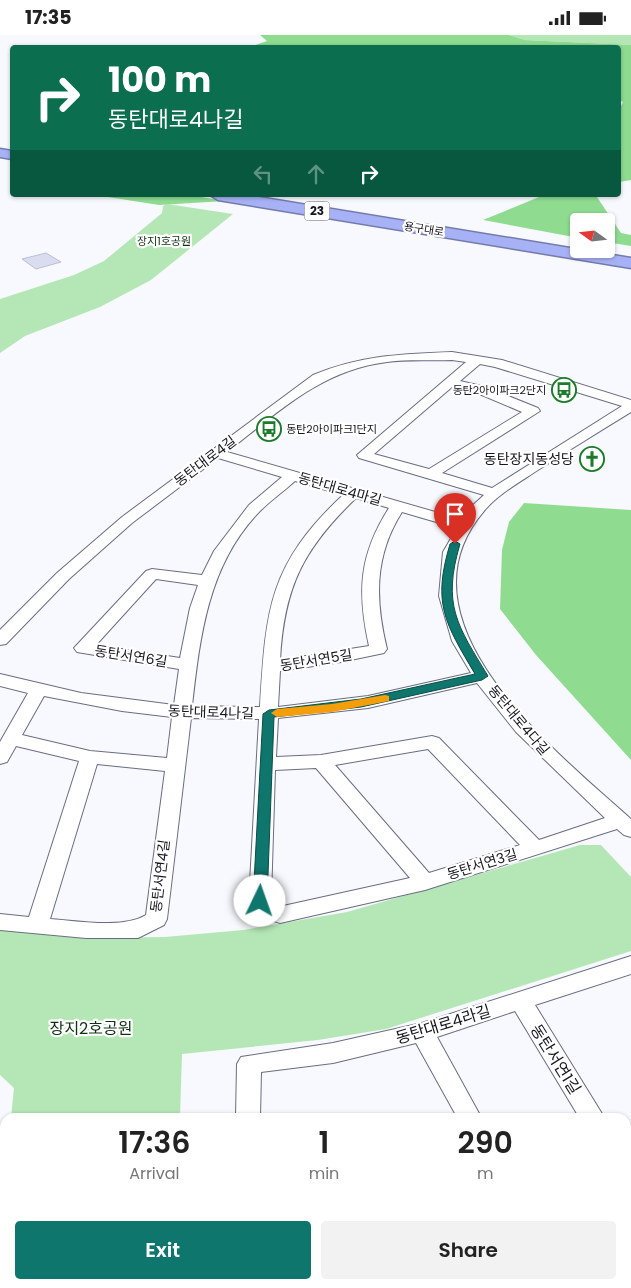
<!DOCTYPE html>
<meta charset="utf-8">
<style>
body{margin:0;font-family:Poppins,"Noto Sans KR",sans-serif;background:#f2f2f2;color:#222;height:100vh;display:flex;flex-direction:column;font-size:19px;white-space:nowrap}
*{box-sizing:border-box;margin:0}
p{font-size:16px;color:#767676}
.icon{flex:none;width:28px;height:28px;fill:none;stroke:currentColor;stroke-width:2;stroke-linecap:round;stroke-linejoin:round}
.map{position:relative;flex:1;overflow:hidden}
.drawer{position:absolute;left:0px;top:1078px;width:631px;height:176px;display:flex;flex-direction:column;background:#fff;border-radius:15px 15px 0 0;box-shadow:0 1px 4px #0004}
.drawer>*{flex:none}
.guide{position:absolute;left:10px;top:10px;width:611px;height:152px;border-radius:5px;box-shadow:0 1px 4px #0004;background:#0b6e4f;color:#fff;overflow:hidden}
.needle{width:32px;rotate:285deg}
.fabs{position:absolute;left:570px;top:178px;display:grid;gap:10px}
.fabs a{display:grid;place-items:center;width:45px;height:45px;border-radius:5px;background:#fff;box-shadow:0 1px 4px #0004;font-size:25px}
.pin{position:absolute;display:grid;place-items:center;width:42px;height:42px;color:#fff;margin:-51px -21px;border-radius:50% 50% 50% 0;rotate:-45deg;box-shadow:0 0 5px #0007}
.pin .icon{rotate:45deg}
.me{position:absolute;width:55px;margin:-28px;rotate:3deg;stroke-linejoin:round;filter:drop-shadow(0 0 4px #0008)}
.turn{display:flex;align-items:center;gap:18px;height:105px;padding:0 15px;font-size:22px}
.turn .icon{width:65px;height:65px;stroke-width:2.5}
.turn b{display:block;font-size:35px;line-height:42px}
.lanes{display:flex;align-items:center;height:48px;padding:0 15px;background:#0003;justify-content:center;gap:25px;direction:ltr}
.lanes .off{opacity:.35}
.eta{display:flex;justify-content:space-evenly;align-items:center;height:85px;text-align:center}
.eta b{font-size:30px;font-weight:600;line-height:35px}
.action{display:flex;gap:10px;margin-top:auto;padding:10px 15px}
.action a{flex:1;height:58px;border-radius:5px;background:#0f766e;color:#fff;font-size:20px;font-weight:600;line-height:58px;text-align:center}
.action a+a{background:#f2f2f2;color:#222}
.status{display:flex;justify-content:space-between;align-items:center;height:35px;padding:0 25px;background:#fff;direction:ltr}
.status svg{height:14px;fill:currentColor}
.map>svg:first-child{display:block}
</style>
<div class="status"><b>17:35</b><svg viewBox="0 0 49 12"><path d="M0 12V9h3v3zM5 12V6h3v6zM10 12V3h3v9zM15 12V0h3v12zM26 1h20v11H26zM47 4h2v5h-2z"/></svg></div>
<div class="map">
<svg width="631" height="1253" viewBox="0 0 631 1253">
<rect width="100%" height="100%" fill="#f8f9fe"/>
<path fill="#eaedfa" d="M195 1249H574L576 1253H196Z"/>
<path fill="#b5e7b6" d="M509 0H631V10L525 5Z
M167 169 233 179 151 245 100 272 25 301 0 318V264L74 240 104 226 162 178 163 171Z
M580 810H601L631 842V916L386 994 318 1005 182 1019 180 1082H11L14 1053 0 1040V895L78 903 165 902 243 895 347 877Z
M5 1127V1249H195L196 1253H3L0 1167Z"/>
<path fill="#8fdc91" d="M260 0H509L525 5 631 10V145L619 147V75L623 67 619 65V12H250L267 6Z
M95 160H189L225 166 159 170Z
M544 160H598L597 162 621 198 631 200V211L606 207V186H579V203L483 185Z
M524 468 631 475V725L536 620 500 574 502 515 509 487Z"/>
<path fill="#daddf0" stroke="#b9bed7" d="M46 218 61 227 36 234 22 224Z"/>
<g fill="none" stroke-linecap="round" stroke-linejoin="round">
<defs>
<path id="minor" d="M452 317 502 325 631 365V377C600 396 569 415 538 435 520 447 498 459 484 476 390 586 556 717 631 784V802L624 800 617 794 425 855 280 888C269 885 255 876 249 866L259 684 191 683 167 884 164 890 138 903H86L0 895V879L29 882 79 726 16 711 7 727 0 729V707L28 658 0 651V639L81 658 174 670 179 634 77 617 74 613 146 536 152 534 202 540 214 516 249 470 282 442 218 423 132 488 69 544 6 609 0 610V595L57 538 122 482 313 340C362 320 401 319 452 317ZM452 325 466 327 357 420 359 423 484 460 472 471 463 485 227 417C277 378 321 335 387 327 408 324 431 326 452 325ZM480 329 495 332 622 371 492 453 442 438 540 376 538 373 486 352 460 346ZM452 352 477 358 522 377 429 434 374 419ZM295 446 343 460C268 530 266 575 260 672L192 671C200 601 208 529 260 476 271 465 284 456 295 446ZM356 463 389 473C359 520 357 557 369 611L280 625C284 552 303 514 356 463ZM402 477 457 493 443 517 439 561 452 606 471 638 368 661 278 672 280 636 341 627 384 618 387 614C375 565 374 521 402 477ZM156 544 198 550 190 573 180 623 96 610ZM477 648 516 697 605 783 539 805 439 703 432 701 321 720 276 722 278 683 368 673ZM44 661 122 676 172 682 167 723 90 716 22 700ZM428 714 520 810 429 838 335 730ZM97 729 165 736 146 880C122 894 78 886 50 884ZM316 733 410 843 283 871 271 863 275 735Z
M631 921V939L535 970 604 1082H579L515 976 437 1002 481 1082H457L416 1008 333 1028 261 1037 260 1082H236L237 1029 241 1022 333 1008 422 988Z
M626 1128 631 1130V1157L626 1156Z"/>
<path id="highway" d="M0 114 12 116V124L0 122Z
M210 160H247L631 223V233L218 165Z"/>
</defs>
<use href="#minor" stroke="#696d83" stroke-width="2"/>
<use href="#highway" stroke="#747baa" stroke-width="3"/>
<use href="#minor" fill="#fff" fill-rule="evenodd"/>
<use href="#highway" fill="#a7b1f5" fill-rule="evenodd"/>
</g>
<path fill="#0f766e" stroke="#0a4d48" d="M455 506 460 509C442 570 457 590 488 641L482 645 361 672 274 682 267 866 260 871 255 870 253 866 263 679 269 675 361 664 475 639C445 588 432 569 450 509Z"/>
<path fill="#f59e0b" d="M385 660 389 661V666L332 677 277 682 271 678 277 674 332 669Z"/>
<defs>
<symbol id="bus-ring" viewBox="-11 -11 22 22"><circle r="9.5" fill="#fff" stroke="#1c7a2a" stroke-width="1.5"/><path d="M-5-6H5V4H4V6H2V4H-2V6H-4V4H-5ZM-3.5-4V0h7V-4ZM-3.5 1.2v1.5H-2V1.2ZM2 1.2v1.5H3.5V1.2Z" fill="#1c7a2a"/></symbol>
<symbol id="church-ring" viewBox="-11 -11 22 22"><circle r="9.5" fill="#fff" stroke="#1c7a2a" stroke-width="1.5"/><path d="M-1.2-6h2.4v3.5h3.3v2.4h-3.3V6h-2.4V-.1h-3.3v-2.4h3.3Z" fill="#1c7a2a"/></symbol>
</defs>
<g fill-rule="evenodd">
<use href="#bus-ring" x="550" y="341" width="28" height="28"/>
<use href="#bus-ring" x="255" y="380" width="28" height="28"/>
<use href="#church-ring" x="578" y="410" width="28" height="28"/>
</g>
<g text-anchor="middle" stroke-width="4.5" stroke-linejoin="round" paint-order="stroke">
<g font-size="11" fill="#161720" stroke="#fff">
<text transform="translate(424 194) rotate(9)" y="4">용구대로</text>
</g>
<g font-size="11" fill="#123114" stroke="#fff">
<text x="164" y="210">장지1호공원</text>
</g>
<g font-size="11" fill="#161720" stroke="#fff" text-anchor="end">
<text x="546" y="359">동탄2아이파크2단지</text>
<text x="286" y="398" text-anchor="start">동탄2아이파크1단지</text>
</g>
<rect fill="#fff" stroke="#5c5d63" stroke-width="1" x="304.5" y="166.5" width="25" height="19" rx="4"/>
<g font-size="12" font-weight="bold" fill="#161720">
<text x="317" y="180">23</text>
</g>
<g font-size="14" fill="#161720" stroke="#fff" text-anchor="end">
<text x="574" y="429">동탄장지동성당</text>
</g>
<g font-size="14" fill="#161720" stroke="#fff">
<text transform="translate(205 426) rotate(-37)" y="5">동탄대로4길</text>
<text transform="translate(340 454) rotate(16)" y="5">동탄대로4마길</text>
<text transform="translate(131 621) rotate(9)" y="5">동탄서연6길</text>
<text transform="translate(316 625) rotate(-9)" y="5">동탄서연5길</text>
<text transform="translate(211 677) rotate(2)" y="5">동탄대로4나길</text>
<text transform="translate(519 685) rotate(50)" y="5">동탄대로4다길</text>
<text transform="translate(482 829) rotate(-17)" y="5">동탄서연3길</text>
<text transform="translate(160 841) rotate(-83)" y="5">동탄서연4길</text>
</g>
<g font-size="16" fill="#161720" stroke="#fff">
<text transform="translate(443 989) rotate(-17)" y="6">동탄대로4라길</text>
<text transform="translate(556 1024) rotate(58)" y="6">동탄서연1길</text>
</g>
<g font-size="16" fill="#123114" stroke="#fff">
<text x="91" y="999">장지2호공원</text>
</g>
</g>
</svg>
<div class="fabs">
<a><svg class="needle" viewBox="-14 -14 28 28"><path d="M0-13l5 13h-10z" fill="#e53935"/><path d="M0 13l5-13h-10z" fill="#767676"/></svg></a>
</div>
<div class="pin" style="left:455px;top:509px;background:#d93025"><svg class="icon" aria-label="arrive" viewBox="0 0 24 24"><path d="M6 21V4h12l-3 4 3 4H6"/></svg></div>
<svg class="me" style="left:260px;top:866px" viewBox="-20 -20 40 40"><circle r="19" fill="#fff"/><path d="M0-13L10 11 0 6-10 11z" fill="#0f766e"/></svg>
<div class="guide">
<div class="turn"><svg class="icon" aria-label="right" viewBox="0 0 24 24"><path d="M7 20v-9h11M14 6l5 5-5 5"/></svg><div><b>100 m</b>동탄대로4나길</div></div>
<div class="lanes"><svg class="icon off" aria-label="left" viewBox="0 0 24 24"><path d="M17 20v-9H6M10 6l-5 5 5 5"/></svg><svg class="icon off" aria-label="ahead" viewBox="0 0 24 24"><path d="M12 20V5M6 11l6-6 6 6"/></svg><svg class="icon" aria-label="right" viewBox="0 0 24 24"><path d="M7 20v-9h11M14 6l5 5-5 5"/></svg></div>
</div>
<section class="drawer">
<div class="eta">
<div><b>17:36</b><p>Arrival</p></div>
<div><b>1</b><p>min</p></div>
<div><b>290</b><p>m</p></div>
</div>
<div class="action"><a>Exit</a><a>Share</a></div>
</section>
</div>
